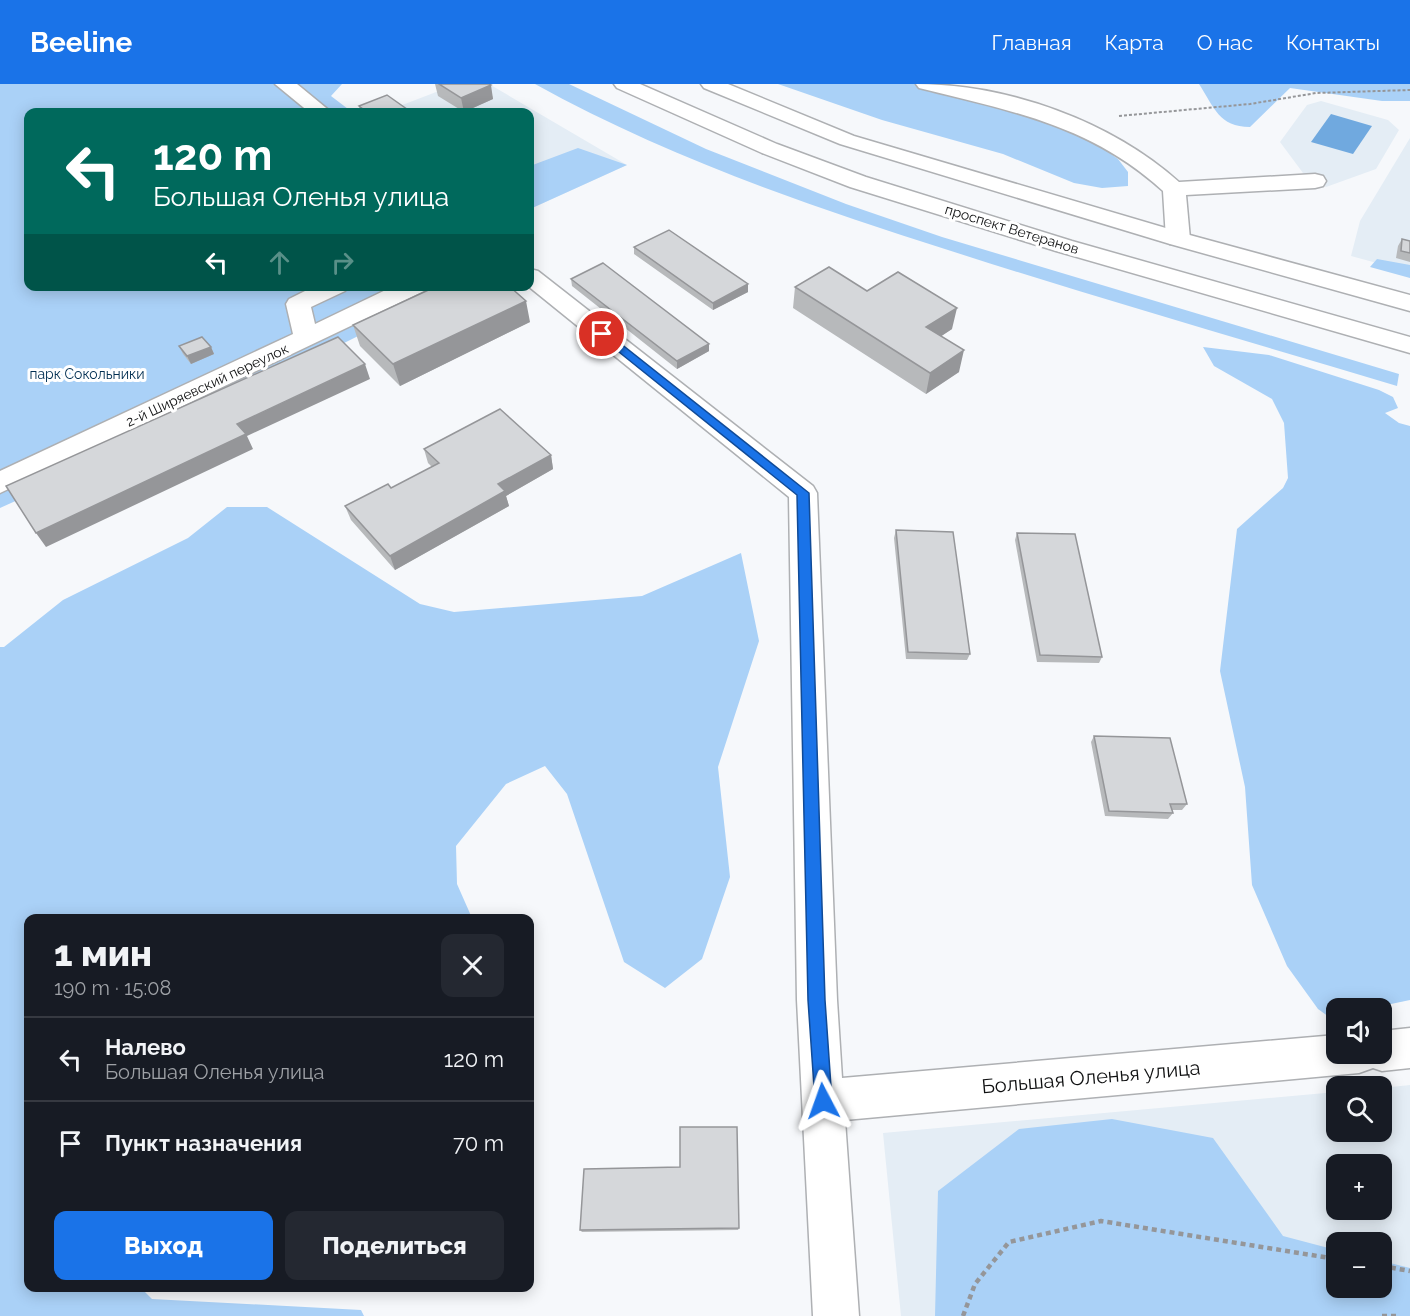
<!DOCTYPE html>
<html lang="ru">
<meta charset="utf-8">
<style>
body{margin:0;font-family:Raleway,sans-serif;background:#242831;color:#f1f3f6;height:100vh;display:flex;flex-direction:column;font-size:22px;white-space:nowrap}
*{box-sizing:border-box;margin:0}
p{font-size:20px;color:#9ea1a6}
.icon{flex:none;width:33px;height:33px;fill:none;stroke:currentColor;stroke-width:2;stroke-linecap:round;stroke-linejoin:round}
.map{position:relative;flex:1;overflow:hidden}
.panel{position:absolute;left:24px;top:830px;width:510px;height:378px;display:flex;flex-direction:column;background:#171b24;border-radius:12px;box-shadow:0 3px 15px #0003}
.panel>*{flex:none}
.guide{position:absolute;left:24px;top:24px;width:510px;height:183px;border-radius:12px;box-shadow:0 3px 15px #0003;background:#00695c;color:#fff;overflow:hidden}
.fabs{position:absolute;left:1326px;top:914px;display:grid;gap:12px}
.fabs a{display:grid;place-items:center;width:66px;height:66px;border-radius:12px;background:#171b24;box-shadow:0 3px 15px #0003;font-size:30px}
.pin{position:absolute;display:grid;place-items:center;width:51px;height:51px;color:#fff;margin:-26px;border:3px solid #fff;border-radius:50%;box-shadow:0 2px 6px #0007}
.me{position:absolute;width:66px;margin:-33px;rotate:356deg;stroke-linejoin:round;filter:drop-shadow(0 0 4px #0008)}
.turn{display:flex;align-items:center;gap:21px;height:126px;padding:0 30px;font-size:27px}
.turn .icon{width:78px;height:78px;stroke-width:2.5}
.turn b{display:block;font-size:42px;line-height:51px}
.lanes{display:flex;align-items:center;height:57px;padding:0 30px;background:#0003;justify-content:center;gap:30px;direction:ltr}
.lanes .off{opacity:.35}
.round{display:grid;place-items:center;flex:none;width:63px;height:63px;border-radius:12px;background:#242831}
.headline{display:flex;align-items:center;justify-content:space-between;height:102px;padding:0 30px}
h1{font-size:36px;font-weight:800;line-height:45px}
.button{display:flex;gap:12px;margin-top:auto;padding:12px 30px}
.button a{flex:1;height:69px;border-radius:12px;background:#1a73e8;color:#fff;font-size:24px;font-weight:800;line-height:69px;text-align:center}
.button a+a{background:#242831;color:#f1f3f6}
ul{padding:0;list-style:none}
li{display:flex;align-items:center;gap:18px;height:84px;padding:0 30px;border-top:2px solid #363941}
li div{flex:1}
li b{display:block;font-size:22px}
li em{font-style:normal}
header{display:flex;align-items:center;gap:36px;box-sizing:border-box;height:84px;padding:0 30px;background:#1a73e8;color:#fff}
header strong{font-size:28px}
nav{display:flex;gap:33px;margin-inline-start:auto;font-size:21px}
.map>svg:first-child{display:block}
</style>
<header>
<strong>Beeline</strong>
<nav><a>Главная</a><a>Карта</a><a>О нас</a><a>Контакты</a></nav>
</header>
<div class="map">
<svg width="1410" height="1232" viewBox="0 0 1410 1232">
<rect width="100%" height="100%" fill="#f6f8fb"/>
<path fill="#e4edf5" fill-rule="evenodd" d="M457 0H489L627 81 530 125V28H384Z
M1321 17 1388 36 1399 46 1376 85 1326 103 1303 89 1280 58 1307 21Z
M1410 54V188L1351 172 1360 137Z
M1410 1001V1232H901L883 1049 1336 1008V1047H1382V1004ZM1336 1080H1382V1125H1336ZM1336 1158H1382V1203H1336Z"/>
<path fill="#aad1f7" d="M0 0H342L331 12 352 28H28V202L457 203 338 262 221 324 0 424Z
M535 0H569L706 65 846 120 942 153 1399 290 1397 302C1247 257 1097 214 948 166 806 121 665 72 535 0Z
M778 0H923L938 6 1026 26 1086 52 1118 75 1128 88V102L1102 104 1074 99 1003 70 882 36Z
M1199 0H1410V17H1382L1290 4 1250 43C1219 43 1214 23 1199 0Z
M578 64 627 81 530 125V82Z
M1377 175 1410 181V194L1370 183Z
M1203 263 1269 271 1379 306 1393 313 1398 324 1385 329 1399 339 1410 342V916L1372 924H1336V938L1318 925 1287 882 1252 801 1245 703 1220 587 1237 445 1283 404 1288 394 1284 339 1272 315 1214 282Z
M227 423H267L420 520 454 528 642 512 741 469 759 557 718 683 730 793 702 875 665 904 624 878 567 710 545 682 506 700 456 762 457 800 472 834H28V1203H140L152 1215 361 1226 364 1232H0V563H4L63 516 188 454Z
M1112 1035 1213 1054 1283 1152 1336 1166V1203H1382V1177L1410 1184V1232H935L938 1107 1019 1045Z"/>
<path fill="#70a9df" d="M1331 30 1372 42 1353 70 1311 58Z"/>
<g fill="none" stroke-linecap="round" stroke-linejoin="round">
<defs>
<path id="minor" d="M275 0H297L331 28H309Z
M916 0C1008 0 1111 37 1179 98L1315 90 1323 92 1326 97 1323 102 1315 104 1186 111 1190 155 1186 160H1170L1166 155 1163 107C1091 41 1011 27 919 4Z
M530 185 538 187 813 402 817 409 837 916 842 994 1336 951V969H1382V947L1410 944V984L1382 987 1373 984 1359 989 845 1036 859 1232H813L797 916 789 413 528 202Z
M315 202H348L345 207 311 223 315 240 394 202H427L424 207 0 409V387L293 250 286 220 289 215Z"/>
<path id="major" d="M614 0H640L777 60 866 93 1072 157 1410 253V269L1056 167 850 103 762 69 617 4Z
M701 0H728L854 52 1186 150 1410 211V227L1170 160 840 60 704 4Z"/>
</defs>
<use href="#minor" stroke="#aeb0b3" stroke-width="3"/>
<use href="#major" stroke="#aeb0b3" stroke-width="3"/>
<path stroke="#959699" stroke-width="2" stroke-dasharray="3 2" stroke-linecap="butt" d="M1119 32 1250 20 1316 9 1410 6"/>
<path stroke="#959699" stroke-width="4.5" stroke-dasharray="5 4" stroke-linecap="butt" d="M1382 1182 1410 1187
M963 1232 975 1200 1009 1158 1101 1137 1336 1175
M1382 1232H1398"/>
<use href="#minor" fill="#fff" fill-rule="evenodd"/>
<use href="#major" fill="#fff" fill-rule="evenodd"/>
</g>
<path fill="#b7b9bb" d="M435 0H489L493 15 464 28 438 12Z
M359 22 411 28H360Z
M1402 155 1410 157V178L1396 174 1398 162Z
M634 163 748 200V208L713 226 634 170Z
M571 195 709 260V267L677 285 572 202Z
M795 203 867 207 952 245 941 252 959 288 926 310 793 224Z
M530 238 400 302 360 262 353 241Z
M179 262 211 263 214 270 191 280 183 270Z
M424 365 551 371 553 385 506 412 509 422 395 486 351 436 345 422 391 404 432 383 428 379Z
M896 446 970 570 967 576 906 575 894 454Z
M1017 449 1102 573 1099 579 1037 578 1015 456Z
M1094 652 1187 720 1182 726H1172L1173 729 1168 735 1105 732 1091 658Z
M739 1144 738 1146 582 1148 580 1146Z"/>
<path fill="#959699" d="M491 1 493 15 464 28 461 14Z
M748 200V208L713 226V219Z
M526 217 530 238 400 302 393 280Z
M957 224 952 245 922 265 926 243Z
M709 260V267L677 285V277Z
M211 263 214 270 191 280 187 272Z
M964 266 959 288 926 310 930 289Z
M365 280 370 295 247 352 253 365 46 463 36 449 237 340Z
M551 371 553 385 506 412 509 422 395 486 390 472 498 400Z"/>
<path fill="#d5d7da" stroke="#959699" stroke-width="1.5" d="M439 0H489L491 1 461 14Z
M387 11 411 28H367L359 22Z
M669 146 748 200 713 219 634 163Z
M1402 155 1410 157V169L1401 167Z
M603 179 709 260 677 277 571 195Z
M829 183 867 207 898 188 957 224 926 243 964 266 930 289 795 203Z
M437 202H509L526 217 393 280 353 241Z
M202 253 211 263 187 272 179 262Z
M338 253 365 280 237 340 246 350 36 449 6 402Z
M500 325 551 371 498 400 505 407 390 472 345 422 388 400 391 404 439 379 424 365Z
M896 446 953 448 970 570 908 568Z
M1017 449 1075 450 1102 573 1040 571Z
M1094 652 1170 654 1187 720H1170L1173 729 1109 727Z
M680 1043H737L739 1144 580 1146 584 1085 680 1083Z"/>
<path fill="#1a73e8" stroke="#114b97" stroke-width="1.5" d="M599 248H606L809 409 825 916 832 1017 829 1023 823 1025 817 1023 815 1017 808 916 797 411 599 252Z"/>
<g text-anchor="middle" stroke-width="6" stroke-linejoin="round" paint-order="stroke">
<g font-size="14" fill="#0f1011" stroke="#fff">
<text transform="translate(1012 145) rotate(17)" y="5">проспект Ветеранов</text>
<text transform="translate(207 301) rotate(-25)" y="5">2-й Ширяевский переулок</text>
</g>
<g font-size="14" fill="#012e51" stroke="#fff">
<text x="87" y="295">парк Сокольники</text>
</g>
<g font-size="20" fill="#0f1011" stroke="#fff">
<text transform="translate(1091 993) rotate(-5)" y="7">Большая Оленья улица</text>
</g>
</g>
</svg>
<div class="fabs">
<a><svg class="icon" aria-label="sound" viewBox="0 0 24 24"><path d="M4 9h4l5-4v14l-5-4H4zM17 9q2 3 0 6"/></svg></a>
<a><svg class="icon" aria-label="search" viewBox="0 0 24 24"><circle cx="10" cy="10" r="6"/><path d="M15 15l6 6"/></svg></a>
<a>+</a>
<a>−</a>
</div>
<div class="pin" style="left:602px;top:250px;background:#d93025"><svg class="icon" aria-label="arrive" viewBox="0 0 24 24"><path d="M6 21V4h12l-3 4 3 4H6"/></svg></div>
<svg class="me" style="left:823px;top:1017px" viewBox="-20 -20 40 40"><path d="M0-17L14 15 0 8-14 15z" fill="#1a73e8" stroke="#fff" stroke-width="4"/></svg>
<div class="guide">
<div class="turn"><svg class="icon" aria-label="left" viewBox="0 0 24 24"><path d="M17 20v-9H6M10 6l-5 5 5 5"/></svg><div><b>120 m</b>Большая Оленья улица</div></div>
<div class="lanes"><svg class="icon" aria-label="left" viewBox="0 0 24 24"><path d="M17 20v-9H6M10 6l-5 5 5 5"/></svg><svg class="icon off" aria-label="ahead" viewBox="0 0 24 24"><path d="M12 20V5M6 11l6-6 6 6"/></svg><svg class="icon off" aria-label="right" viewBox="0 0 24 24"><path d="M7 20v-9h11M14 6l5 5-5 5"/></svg></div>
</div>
<section class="panel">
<div class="headline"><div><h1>1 мин</h1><p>190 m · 15:08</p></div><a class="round"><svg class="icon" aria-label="close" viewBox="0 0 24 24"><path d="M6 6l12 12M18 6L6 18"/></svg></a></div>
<ul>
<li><svg class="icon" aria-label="left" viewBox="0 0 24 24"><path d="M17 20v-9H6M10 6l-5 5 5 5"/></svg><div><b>Налево</b><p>Большая Оленья улица</p></div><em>120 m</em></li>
<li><svg class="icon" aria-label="arrive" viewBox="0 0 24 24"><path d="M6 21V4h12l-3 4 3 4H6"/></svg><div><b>Пункт назначения</b></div><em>70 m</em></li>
</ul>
<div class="button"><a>Выход</a><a>Поделиться</a></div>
</section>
</div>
